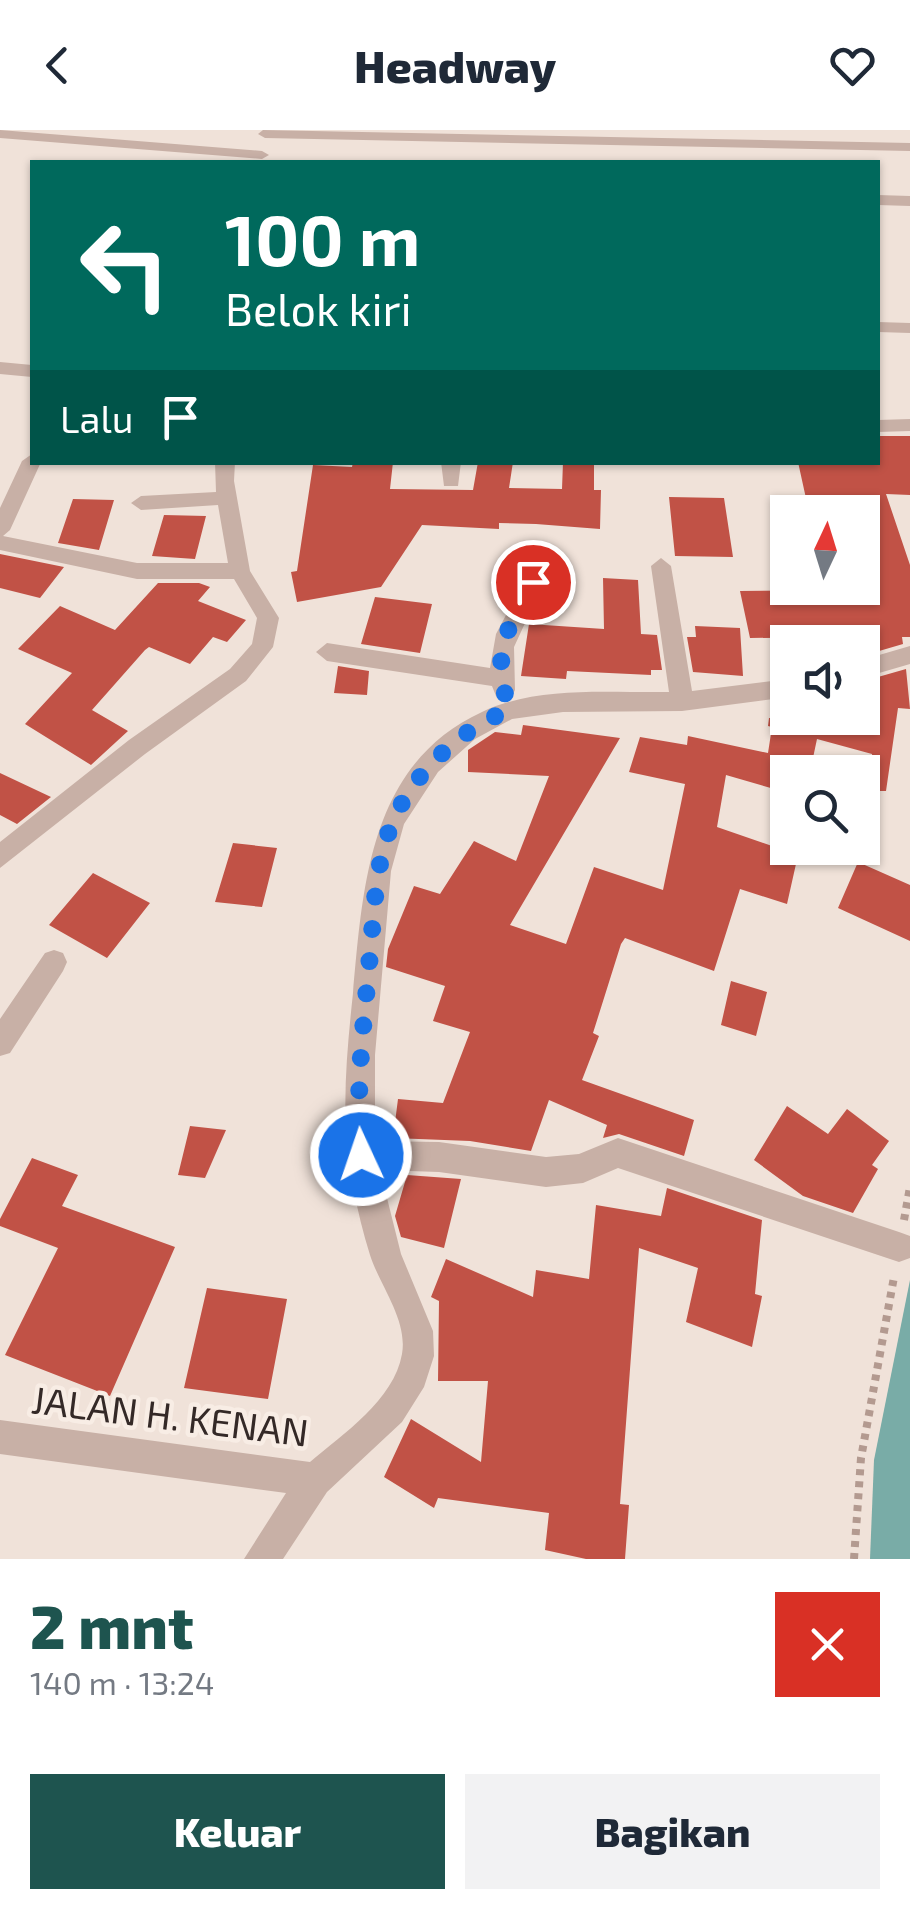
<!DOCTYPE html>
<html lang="id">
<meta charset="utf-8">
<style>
body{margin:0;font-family:"Exo 2",sans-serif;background:#f2f2f3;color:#1f2937;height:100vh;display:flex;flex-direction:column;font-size:38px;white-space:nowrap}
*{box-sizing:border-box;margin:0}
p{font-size:32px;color:#747a83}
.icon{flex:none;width:55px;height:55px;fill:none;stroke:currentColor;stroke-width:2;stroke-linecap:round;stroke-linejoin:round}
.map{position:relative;height:1429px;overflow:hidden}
.details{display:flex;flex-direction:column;background:#fff;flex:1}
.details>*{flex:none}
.banner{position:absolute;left:30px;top:30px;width:850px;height:305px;border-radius:0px;box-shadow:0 2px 8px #0004;background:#00695c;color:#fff;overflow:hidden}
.needle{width:65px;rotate:4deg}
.buttons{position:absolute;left:770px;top:365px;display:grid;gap:20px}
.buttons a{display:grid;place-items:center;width:110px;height:110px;border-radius:0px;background:#fff;box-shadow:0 2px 8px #0004;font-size:50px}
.pin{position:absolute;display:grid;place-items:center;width:85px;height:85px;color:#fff;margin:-42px;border:5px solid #fff;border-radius:50%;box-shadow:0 2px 10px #0007}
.me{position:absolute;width:110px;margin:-55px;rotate:357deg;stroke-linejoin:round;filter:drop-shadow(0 0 8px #0008)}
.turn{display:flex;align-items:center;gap:35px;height:210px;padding:0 30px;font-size:45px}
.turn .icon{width:130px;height:130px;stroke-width:2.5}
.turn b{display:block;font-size:70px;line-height:85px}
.then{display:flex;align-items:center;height:95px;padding:0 30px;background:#0003;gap:20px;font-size:38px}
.round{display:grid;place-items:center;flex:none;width:105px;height:105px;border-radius:0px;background:#f2f2f3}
.headline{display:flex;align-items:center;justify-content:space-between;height:170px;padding:0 30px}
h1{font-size:60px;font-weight:800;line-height:75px;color:#1e544f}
.action{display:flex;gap:20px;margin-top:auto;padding:20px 30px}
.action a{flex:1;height:115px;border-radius:0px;background:#1e544f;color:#fff;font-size:40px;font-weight:800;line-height:115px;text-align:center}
.action a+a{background:#f2f2f3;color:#1f2937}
header{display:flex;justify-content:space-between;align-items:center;height:130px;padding:0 30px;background:#fff;font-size:45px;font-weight:800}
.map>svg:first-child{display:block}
</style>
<header><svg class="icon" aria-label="back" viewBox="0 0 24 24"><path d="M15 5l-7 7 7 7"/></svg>Headway<svg class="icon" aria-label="heart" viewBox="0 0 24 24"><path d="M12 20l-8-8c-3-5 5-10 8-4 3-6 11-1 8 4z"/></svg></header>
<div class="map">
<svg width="910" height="1429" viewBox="0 0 910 1429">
<rect width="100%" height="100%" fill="#f0e2d9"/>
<path fill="#79aca7" d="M910 1150V1429H870L874 1330Z"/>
<path fill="#c15246" d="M878 306H910V365L886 364 910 435V507H902L903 514 862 526 860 507 750 508 740 461 862 460V382H809L798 332H878Z
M353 332H393L390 359 473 360 478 332H513L509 358 562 359 563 332 594 334V360H601L600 399 536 394 499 393V399L422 395 381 457 297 472 291 442 297 441 313 335 352 337Z
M669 367 724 368 733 427 675 426Z
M73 369 114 370 99 420 58 413Z
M164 385 206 386 195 429 152 426Z
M0 424 64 437 40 468 0 458Z
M603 448 638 450 641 504 657 505 662 540H651V545L567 541 566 549 521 546 529 494 604 499Z
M158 453H199L210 457 198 471 246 490 227 512 213 507 190 534 149 517 145 520 92 580 128 601 91 635 25 594 72 543 18 519 60 476 115 500Z
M375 467 432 474 420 523 361 514Z
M695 496 740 498 743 546 693 542 687 507H696Z
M338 536 369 541 367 565 334 563Z
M906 539 910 579 898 578 886 661H876L872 624 817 609 810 642H788V663L726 645 717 697 798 725 787 774 740 759 714 841 625 808 621 814 593 903 599 906 582 950 694 990 684 1026 619 1004 603 1008 607 995 549 970 531 1021 470 1011 393 1008 398 969 443 973 470 902 433 891 445 856 386 837 388 819 414 756 440 764 474 711 516 731 549 646 468 642V620L495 602 521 605 523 595 620 608 510 795 566 814 594 737 663 760 685 654 629 642 640 607 687 615 688 606 768 623 772 597 768 596 769 588H868L864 551Z
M0 643 51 667 17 694 0 685Z
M233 713 277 718 262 777 215 772Z
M858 732 910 755V811L838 778Z
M93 743 150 773 107 828 49 795Z
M731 851 767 862 756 906 721 895Z
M787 976 828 1004 847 979 889 1011 872 1035 878 1039 853 1083 803 1066 754 1030Z
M190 996 226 1000 205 1048 178 1045Z
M32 1028 78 1045 62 1076 175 1117 110 1266 5 1225 58 1118 0 1096V1089Z
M407 1045 461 1049 444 1118 401 1107 395 1086Z
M667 1058 762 1090 755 1164 762 1166 752 1217 686 1192 698 1138 639 1118 620 1374 629 1375 625 1429H586L545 1420 549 1383 438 1368 434 1378 384 1347 411 1289 481 1332 488 1251H438L439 1171 431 1167 446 1129 533 1167 536 1140 589 1149 596 1075 661 1086Z
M207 1158 287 1169 268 1269 184 1258Z"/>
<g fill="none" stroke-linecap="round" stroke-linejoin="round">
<path stroke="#b39a90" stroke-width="8" stroke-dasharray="6 6" stroke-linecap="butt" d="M904 1090 910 1057
M854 1429 861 1328 894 1147"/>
<path fill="#c8b0a6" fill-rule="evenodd" d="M0 0 262 21 269 25 262 29 0 8Z
M263 0 910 13V21L265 8 258 4Z
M878 65 910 66V76L878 75Z
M878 192 910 193V203L878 202Z
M0 232 32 235V247L0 244Z
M910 289V301L878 302V290Z
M32 324V332H41L10 400 3 406 137 433H228L218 375 141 380 131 373 141 366 216 362 215 332H235L234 351 250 441 279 488 273 517 246 551 145 624 0 738V712L129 610 230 539 252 514 257 488 234 449H137L0 420V378L22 331Z
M441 332H461L458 356H444Z
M661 428 671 436 692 561 788 549V567L682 581 563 582 512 589 475 609 438 642 404 694 391 741 375 925V1011L439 1012 546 1027 579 1024 618 1008 899 1102 910 1106V1128L899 1132 618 1038 583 1053 546 1057 439 1042 380 1040 401 1124 433 1201 434 1226 424 1257 402 1292 327 1362 283 1429H244L286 1363 0 1324V1290L310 1332C343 1304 394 1270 402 1224 408 1190 380 1156 370 1125 363 1103 358 1081 353 1058 340 993 346 929 353 863 363 756 369 634 482 582 539 555 608 563 669 562L651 436Z
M533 444 544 452 514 517 515 560 512 566H496L492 556 327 531 316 522 327 513 490 538 496 504 526 447Z
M910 516V534L862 548V530Z
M54 820 63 823 67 832 63 841 10 923 0 926V889L45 823Z"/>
</g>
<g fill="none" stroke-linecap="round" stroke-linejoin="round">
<path stroke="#1a73e8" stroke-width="18" stroke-dasharray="0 32.4" d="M361 1025C355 958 364 892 370 825 374 783 375 736 391 696 411 645 459 600 509 580 492 518 504 507 533 452"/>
</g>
<g text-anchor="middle" stroke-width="9" stroke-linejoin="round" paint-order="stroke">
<g font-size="38" fill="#342927" stroke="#f8ede5">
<text transform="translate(170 1287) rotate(7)" y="13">JALAN H. KENAN</text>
</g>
</g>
</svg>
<div class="buttons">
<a><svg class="needle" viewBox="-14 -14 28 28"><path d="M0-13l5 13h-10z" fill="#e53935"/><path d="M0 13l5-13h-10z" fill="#747a83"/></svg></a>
<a><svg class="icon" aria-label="sound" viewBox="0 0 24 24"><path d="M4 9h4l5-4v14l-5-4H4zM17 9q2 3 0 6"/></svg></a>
<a><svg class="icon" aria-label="search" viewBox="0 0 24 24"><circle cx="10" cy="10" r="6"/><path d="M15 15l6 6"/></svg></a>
</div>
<div class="pin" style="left:533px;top:452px;background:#d93025"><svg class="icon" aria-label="arrive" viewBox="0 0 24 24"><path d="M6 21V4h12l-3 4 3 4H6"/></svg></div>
<svg class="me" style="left:361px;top:1025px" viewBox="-20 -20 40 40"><circle r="17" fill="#1a73e8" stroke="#fff" stroke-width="3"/><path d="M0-11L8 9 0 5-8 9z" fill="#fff"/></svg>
<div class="banner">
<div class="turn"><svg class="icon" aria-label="left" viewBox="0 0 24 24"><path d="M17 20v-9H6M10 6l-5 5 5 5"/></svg><div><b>100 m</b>Belok kiri</div></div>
<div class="then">Lalu<svg class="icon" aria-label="arrive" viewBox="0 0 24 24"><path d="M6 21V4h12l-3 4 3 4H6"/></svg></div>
</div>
</div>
<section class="details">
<div class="headline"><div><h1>2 mnt</h1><p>140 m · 13:24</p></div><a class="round" style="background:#d93025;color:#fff"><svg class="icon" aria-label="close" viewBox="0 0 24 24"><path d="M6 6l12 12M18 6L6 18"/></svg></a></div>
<div class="action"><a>Keluar</a><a>Bagikan</a></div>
</section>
